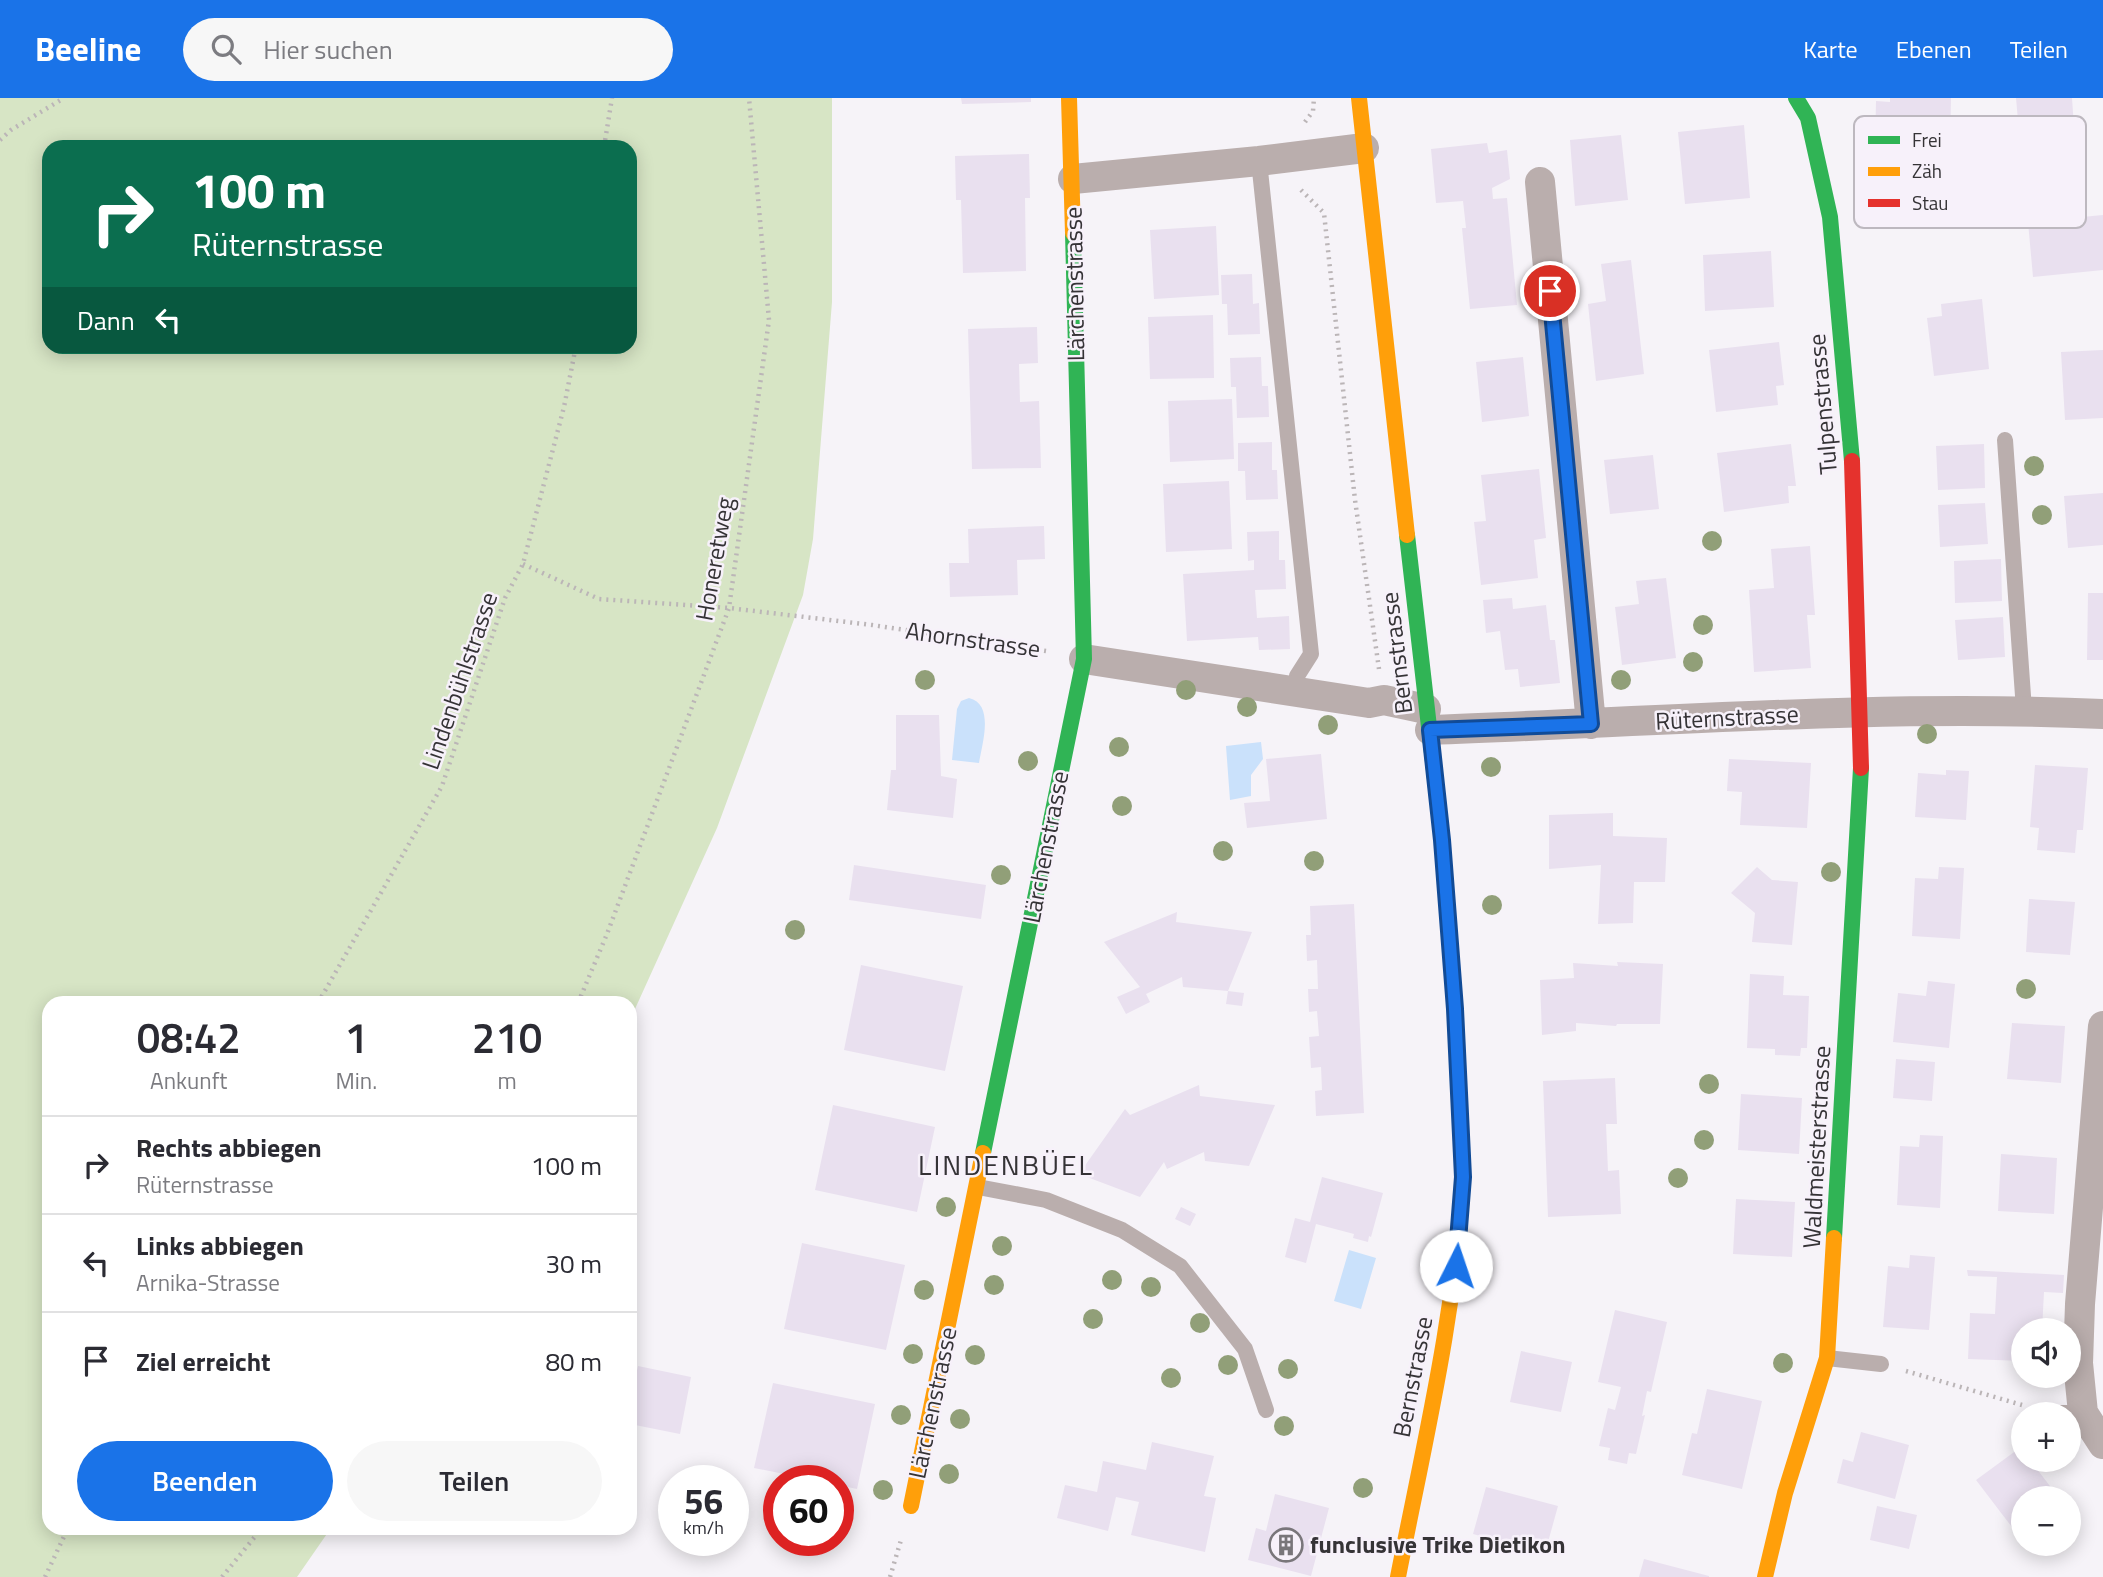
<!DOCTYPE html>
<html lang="de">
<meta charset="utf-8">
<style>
body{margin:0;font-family:"Titillium Web",sans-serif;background:#f7f7f7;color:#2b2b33;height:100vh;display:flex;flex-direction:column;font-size:26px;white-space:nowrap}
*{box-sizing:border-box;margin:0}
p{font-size:23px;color:#7c7c81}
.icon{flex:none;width:38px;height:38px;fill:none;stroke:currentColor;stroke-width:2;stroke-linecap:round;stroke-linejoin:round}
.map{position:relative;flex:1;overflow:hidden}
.details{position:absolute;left:42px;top:898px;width:595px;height:539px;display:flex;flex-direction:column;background:#fff;border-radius:21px;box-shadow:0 4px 18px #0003}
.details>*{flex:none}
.top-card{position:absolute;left:42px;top:42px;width:595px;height:214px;border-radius:21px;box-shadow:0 4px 18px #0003;background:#0b6e4f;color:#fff;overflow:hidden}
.controls{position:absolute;left:2011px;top:1220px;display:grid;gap:14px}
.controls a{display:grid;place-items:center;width:70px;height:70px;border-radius:50%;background:#fff;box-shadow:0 4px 18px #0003;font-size:35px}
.speed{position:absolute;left:658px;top:1367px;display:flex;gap:14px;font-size:35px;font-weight:700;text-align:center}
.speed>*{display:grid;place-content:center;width:91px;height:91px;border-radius:50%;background:#fff;box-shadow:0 4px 18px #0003;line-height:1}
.speed small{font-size:18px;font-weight:400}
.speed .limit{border:10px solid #d22;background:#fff;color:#111}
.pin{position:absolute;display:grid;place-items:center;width:60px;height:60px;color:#fff;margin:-30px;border:4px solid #fff;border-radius:50%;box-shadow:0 2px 7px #0007}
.me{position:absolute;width:77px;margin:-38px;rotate:4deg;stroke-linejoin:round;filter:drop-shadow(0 0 5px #0008)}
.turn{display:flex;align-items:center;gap:24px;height:147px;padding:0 35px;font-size:32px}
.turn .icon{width:91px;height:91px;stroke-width:2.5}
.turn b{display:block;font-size:49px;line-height:60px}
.then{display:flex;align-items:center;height:66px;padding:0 35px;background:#0003;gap:14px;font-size:26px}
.eta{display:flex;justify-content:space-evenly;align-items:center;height:119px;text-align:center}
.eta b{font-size:42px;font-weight:600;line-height:49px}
.cta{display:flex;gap:14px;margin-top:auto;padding:14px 35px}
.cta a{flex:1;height:80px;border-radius:42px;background:#1a73e8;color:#fff;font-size:28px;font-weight:600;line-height:80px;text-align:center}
.cta a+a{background:#f7f7f7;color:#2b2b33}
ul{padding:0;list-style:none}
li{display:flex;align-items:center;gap:21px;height:98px;padding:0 35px;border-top:2px solid #e1e1e2}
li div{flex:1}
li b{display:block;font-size:26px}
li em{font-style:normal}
header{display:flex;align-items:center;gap:42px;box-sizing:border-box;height:98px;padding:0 35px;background:#1a73e8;color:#fff}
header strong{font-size:33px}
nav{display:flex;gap:38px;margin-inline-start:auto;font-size:24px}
.search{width:490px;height:63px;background:#f7f7f7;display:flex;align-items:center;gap:18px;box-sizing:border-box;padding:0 24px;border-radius:38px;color:#7c7c81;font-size:26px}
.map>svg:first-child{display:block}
</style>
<header>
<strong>Beeline</strong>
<div class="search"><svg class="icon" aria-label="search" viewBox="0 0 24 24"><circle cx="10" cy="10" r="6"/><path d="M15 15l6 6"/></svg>Hier suchen</div>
<nav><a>Karte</a><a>Ebenen</a><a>Teilen</a></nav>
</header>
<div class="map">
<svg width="2103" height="1479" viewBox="0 0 2103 1479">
<rect width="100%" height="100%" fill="#f6f3f8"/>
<path fill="#d7e5c5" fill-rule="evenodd" d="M0 0H832V204L813 441 803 497 717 730 630 922V905H49V1430H331L297 1479H0ZM49 49H630V248H49Z"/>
<path fill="#cae1fb" d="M969 600C995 606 982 646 979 665L952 662 957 611 961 603Z
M1261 644 1263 661 1251 677V698L1230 702 1226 648Z
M1349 1152 1376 1160 1361 1211 1334 1203Z"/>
<path fill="#e9e0ef" d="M961 0H1031V4L962 6Z
M1890 0H1951L1950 48 1967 49 1965 121 1918 120 1919 97 1888 96 1889 51H1875L1876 3 1890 4Z
M2016 0H2072L2074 29 2019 34Z
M1744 27 1750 100 1685 106 1678 34Z
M1621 37 1628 102 1575 108 1570 42Z
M1487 45 1489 55 1507 52 1510 81 1492 90 1493 101 1507 100 1517 207 1470 211 1462 130H1466L1463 103 1436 105 1431 51Z
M1029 56 1030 100H1025L1026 173 963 175 961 102H956L955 58Z
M2103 117V172L2033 179 2028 124Z
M1216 128 1219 197 1154 201 1150 132Z
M1771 153 1774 209 1705 213 1703 157Z
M1631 162 1644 276 1596 283 1588 206 1606 203 1601 166Z
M1252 176 1253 206 1259 205 1260 236 1228 237 1227 206H1222L1221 177Z
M1982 201 1989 271 1934 278 1927 220 1942 218 1941 206Z
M1213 217 1214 280 1150 281 1148 219Z
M1037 229 1038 265 1019 266 1020 304 1039 303 1041 370 972 371 968 231Z
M1779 244 1784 287 1776 288 1778 307 1716 314 1709 252Z
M2103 252V320L2065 322 2061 254Z
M1261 259 1262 288H1268L1269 319 1237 320 1236 289H1231L1230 260Z
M1523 259 1529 318 1482 324 1476 264Z
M1232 301 1234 361 1170 364 1168 303Z
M1272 344V372H1277L1278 401 1246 402 1245 373H1238V345Z
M1791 346 1796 388H1788L1789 405 1724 414 1717 355Z
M1984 346 1985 390 1938 392 1936 348Z
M1653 357 1659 411 1610 416 1604 362Z
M1539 371 1546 440 1534 442 1538 480 1481 487 1474 424 1486 423 1481 377Z
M1229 383 1232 451 1166 454 1163 386Z
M2103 395V447L2068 450 2064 398Z
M1985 405 1988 446 1940 449 1938 407Z
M1044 428 1045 461 1017 462 1018 497 950 499 949 465H969L968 431Z
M1279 433V462H1285L1286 491 1255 492 1257 520 1289 518 1290 551 1259 552 1258 539 1187 543 1183 476 1254 472V462L1248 463 1247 434Z
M1810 448 1815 517H1807L1811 570 1754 574 1749 492 1774 490 1771 451Z
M2001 461 2002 503 1955 505 1954 463Z
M1666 480 1676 560 1622 567 1615 509 1639 506 1636 483Z
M2088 495H2103V562H2087Z
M1512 500 1513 511 1546 507 1550 542H1555L1560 585 1520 589 1518 571 1505 572 1500 533 1486 535 1483 502Z
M2003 519 2005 559 1958 562 1955 522Z
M896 617H939L941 678 957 681 953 720 887 712 891 672H896Z
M1321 656 1327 721 1247 730 1244 705 1270 703 1266 661Z
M1729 661 1811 665 1807 730 1740 727 1742 694 1727 693Z
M2035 667 2088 670 2083 732H2077L2075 755 2037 752 2039 730 2030 729Z
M1946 672 1969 673 1966 722 1915 719 1918 675 1946 677Z
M1613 715V738L1667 740 1665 784H1634L1633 825 1598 826 1601 767 1549 771V717Z
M854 767 986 787 981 821 849 802Z
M1757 769 1772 782 1798 784 1792 847 1752 844 1755 815 1731 795Z
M1939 769 1964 770 1960 841 1912 838 1915 780 1938 781Z
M2029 801 2075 804 2070 857 2026 854Z
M1354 806 1364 1015 1316 1018 1315 993 1322 992 1321 969 1311 970 1309 939 1319 938 1317 913 1309 914 1308 891H1318L1317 862 1307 863 1306 837H1311L1310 808Z
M1177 814 1176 824 1252 834 1228 893 1244 895 1242 908 1226 906 1228 893 1183 889 1182 879 1146 896 1150 904 1126 916 1117 899 1140 889 1104 844Z
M1617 864 1663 866 1660 926H1617L1616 928 1576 925V933L1542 937 1540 882 1574 880 1573 865 1618 868Z
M861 867 963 888 945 973 844 952Z
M1750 876 1784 878 1783 897 1809 898 1807 950H1801L1800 958 1775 957V951L1747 950Z
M1928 883 1955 886 1949 950 1893 944 1898 895 1926 898Z
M2012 925 2065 928 2061 985 2007 981Z
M1896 961 1935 964 1932 1003 1893 1000Z
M1615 980 1617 1026H1606L1608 1073 1619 1072 1621 1116 1548 1119 1543 983Z
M1199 987 1200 998 1275 1007 1249 1068 1205 1063 1204 1054 1167 1071 1164 1064 1140 1099 1079 1076 1125 1011 1130 1017Z
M1741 996 1802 1000 1799 1056 1738 1052Z
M833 1007 935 1029 917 1114 815 1092Z
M1920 1037 1943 1038 1940 1110 1897 1107 1900 1048 1919 1049Z
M2001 1056 2057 1060 2054 1116 1998 1113Z
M1322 1079 1383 1095 1371 1139 1369 1138 1368 1144 1353 1140 1354 1136 1316 1126 1306 1165 1285 1159 1295 1120 1310 1124Z
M1736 1101 1795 1104 1792 1159 1733 1156Z
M1181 1109 1196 1116 1190 1128 1175 1121Z
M802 1145 905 1167 886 1252 784 1231Z
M1910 1157 1935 1159 1929 1232 1883 1229 1888 1168 1909 1170Z
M1967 1172 2064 1177 2063 1195 2044 1194 2042 1232H2023V1263L1968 1261 1970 1215 1995 1216 1997 1179 1968 1178Z
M1615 1212 1667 1224 1651 1294 1647 1293 1642 1318 1645 1317 1636 1356 1629 1355 1627 1366 1608 1362 1610 1350 1599 1348 1608 1310 1615 1312 1621 1289 1598 1284Z
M1521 1253 1572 1264 1561 1314 1510 1304Z
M638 1268 691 1279 680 1336 630 1326V1304Z
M773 1285 875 1306 857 1391 838 1387V1382H814L754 1370Z
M1707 1291 1762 1303 1742 1391 1682 1377 1692 1335 1697 1336Z
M1861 1334 1909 1347 1895 1401 1837 1385 1843 1361 1853 1364Z
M1152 1344 1214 1358 1204 1398 1216 1400 1205 1454 1131 1437 1139 1404 1116 1399 1108 1433 1057 1420 1065 1387 1097 1394 1103 1363 1146 1372Z
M2021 1349 2023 1352V1362H2030L2059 1400H2023V1439L2021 1441 1976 1382Z
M1486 1389 1558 1408 1545 1455 1473 1436Z
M1275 1396 1329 1410 1311 1478 1248 1462 1256 1430 1266 1433Z
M1877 1408 1917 1417 1909 1451 1870 1442Z
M1644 1461 1709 1478V1479H1639Z"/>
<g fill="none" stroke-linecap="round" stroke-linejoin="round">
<path stroke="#bbb5b7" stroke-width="4.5" stroke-dasharray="2 5" stroke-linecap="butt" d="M1305 24 1313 13 1314 0
M0 42 11 32 64 0
M604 49 612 0
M1301 92 1324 115 1355 402 1379 571
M523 466 599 501 729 510 872 527 1046 553
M318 905 442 688 505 500 523 466 564 309 576 248
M578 905 607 836 729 510 769 222 749 0
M1906 1273 2022 1307
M45 1479 68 1430
M222 1479 262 1430
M890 1479 901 1442"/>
<path stroke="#baaead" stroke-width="16" d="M1259 63 1311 556 1297 578 1296 594
M2005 342 2024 612
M978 1089 1046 1102 1122 1132 1180 1168 1245 1251 1266 1312
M1827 1260 1881 1266
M2046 1315H2083"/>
<path stroke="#baaead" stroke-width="30" d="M1073 81 1259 63 1364 50
M1540 84 1591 626
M1084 561 1369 605 1384 602 1426 611
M1430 632C1654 624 1879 606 2103 616
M2103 928 2080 1206 2078 1265 2083 1315 2103 1346"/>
<path stroke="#30b455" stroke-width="16" d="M1796 0 1808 20 1830 119 1852 363
M1407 437 1442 742 1455 911 1463 1078
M983 1055 1084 561 1073 135
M1834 1140 1861 670"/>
<path stroke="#ff9f0a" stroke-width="16" d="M1069 0 1073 135
M1359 0 1407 437
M911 1408 983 1055
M1398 1479C1424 1346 1456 1214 1463 1078
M1765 1479 1785 1395 1827 1260 1834 1140"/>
<path stroke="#e5322d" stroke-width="16" d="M1852 363 1861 670"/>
</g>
<g fill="#919f78">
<circle cx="2034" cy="368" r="10"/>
<circle cx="2042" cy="417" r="10"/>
<circle cx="1712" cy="443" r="10"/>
<circle cx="1703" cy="527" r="10"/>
<circle cx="1693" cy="564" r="10"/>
<circle cx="925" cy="582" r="10"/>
<circle cx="1621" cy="582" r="10"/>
<circle cx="1186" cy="592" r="10"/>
<circle cx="1247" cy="609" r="10"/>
<circle cx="1328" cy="627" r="10"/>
<circle cx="1927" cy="636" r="10"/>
<circle cx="1119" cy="649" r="10"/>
<circle cx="1028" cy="663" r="10"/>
<circle cx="1491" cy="669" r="10"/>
<circle cx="1122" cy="708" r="10"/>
<circle cx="1223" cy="753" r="10"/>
<circle cx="1314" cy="763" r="10"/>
<circle cx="1831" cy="774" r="10"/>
<circle cx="1001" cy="777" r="10"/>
<circle cx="1492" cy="807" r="10"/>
<circle cx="795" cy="832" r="10"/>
<circle cx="2026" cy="891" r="10"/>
<circle cx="1709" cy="986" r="10"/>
<circle cx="1704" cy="1042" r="10"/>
<circle cx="1678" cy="1080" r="10"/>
<circle cx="946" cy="1109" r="10"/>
<circle cx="1002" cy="1148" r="10"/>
<circle cx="1112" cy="1182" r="10"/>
<circle cx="994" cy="1187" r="10"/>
<circle cx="1151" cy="1189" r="10"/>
<circle cx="924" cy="1192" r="10"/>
<circle cx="1093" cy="1221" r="10"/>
<circle cx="1200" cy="1225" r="10"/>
<circle cx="913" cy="1256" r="10"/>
<circle cx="975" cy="1257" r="10"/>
<circle cx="1783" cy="1265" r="10"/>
<circle cx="1228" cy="1267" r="10"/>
<circle cx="1288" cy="1271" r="10"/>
<circle cx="1171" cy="1280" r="10"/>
<circle cx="901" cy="1317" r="10"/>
<circle cx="960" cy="1321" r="10"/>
<circle cx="1284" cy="1328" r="10"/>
<circle cx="949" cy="1376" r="10"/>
<circle cx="1363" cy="1390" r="10"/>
<circle cx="883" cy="1392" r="10"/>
</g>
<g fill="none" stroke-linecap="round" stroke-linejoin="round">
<defs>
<path id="route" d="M1456 1168 1463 1079 1455 911 1442 742 1430 632 1591 626 1550 193"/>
</defs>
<use href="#route" stroke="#114b97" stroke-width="18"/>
<use href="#route" stroke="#1a73e8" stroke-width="12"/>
</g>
<defs>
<symbol id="building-ring" viewBox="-11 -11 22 22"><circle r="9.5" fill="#f7f1fa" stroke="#79767a" stroke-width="1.5"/><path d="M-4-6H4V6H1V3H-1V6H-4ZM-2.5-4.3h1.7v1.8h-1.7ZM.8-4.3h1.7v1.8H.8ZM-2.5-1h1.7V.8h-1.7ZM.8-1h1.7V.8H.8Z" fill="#79767a"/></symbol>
</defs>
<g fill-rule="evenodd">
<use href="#building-ring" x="1267" y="1428" width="38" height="38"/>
</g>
<g text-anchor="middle" stroke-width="5" stroke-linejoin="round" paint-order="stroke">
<g font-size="24" fill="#353336" stroke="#f7f1fa">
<text transform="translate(1075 186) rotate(-91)" y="8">Lärchenstrasse</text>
<text transform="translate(1823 306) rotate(-95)" y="8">Tulpenstrasse</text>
<text transform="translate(715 461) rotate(-80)" y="8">Honeretweg</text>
<text transform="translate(973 542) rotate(8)" y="8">Ahornstrasse</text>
<text transform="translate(1397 555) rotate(-97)" y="8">Bernstrasse</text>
<text transform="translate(460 583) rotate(-71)" y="8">Lindenbühlstrasse</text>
<text transform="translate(1727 620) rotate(-3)" y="8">Rüternstrasse</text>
<text transform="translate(1046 749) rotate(-79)" y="8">Lärchenstrasse</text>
<text transform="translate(1817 1049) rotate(-87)" y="8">Waldmeisterstrasse</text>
<text transform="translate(1413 1279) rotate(-79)" y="8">Bernstrasse</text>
<text transform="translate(933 1305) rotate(-78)" y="8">Lärchenstrasse</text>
</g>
<g font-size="24" font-weight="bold" fill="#353336" stroke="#f7f1fa" text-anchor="start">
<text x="1310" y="1455">funclusive Trike Dietikon</text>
</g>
<g font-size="28" letter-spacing="2" fill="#353336" stroke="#f7f1fa">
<text x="1006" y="1077">LINDENBÜEL</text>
</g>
</g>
<rect x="1854" y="18" width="232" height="112" rx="10" fill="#f7f1fa" stroke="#bdb8bf" stroke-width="2"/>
<rect x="1868" y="38" width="32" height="8" fill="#30b455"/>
<rect x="1868" y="69" width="32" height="9" fill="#ff9f0a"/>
<rect x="1868" y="101" width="32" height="8" fill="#e5322d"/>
<g font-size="19" fill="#353336">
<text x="1912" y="49">Frei</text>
<text x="1912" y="80">Zäh</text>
<text x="1912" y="112">Stau</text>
</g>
</svg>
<div class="controls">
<a><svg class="icon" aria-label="sound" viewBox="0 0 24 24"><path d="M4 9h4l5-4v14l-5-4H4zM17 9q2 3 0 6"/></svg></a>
<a>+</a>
<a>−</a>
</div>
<div class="speed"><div>56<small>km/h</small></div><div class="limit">60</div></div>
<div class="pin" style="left:1550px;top:193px;background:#d93025"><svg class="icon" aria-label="arrive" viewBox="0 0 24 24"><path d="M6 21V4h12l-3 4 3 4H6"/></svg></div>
<svg class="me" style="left:1456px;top:1168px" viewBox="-20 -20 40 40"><circle r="19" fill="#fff"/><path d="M0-13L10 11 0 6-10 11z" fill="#1a73e8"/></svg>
<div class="top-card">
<div class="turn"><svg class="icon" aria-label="right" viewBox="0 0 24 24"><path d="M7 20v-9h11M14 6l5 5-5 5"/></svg><div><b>100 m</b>Rüternstrasse</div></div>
<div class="then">Dann<svg class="icon" aria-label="left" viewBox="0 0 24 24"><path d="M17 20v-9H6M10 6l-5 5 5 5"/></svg></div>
</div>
<section class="details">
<div class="eta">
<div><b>08:42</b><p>Ankunft</p></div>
<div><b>1</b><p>Min.</p></div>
<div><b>210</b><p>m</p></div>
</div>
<ul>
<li><svg class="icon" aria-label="right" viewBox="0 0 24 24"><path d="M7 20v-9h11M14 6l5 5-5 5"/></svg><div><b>Rechts abbiegen</b><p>Rüternstrasse</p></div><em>100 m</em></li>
<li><svg class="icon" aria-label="left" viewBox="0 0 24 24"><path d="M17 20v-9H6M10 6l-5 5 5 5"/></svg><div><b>Links abbiegen</b><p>Arnika-Strasse</p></div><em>30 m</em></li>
<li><svg class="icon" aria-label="arrive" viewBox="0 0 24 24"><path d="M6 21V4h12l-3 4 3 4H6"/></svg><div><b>Ziel erreicht</b></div><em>80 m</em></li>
</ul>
<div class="cta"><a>Beenden</a><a>Teilen</a></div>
</section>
</div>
